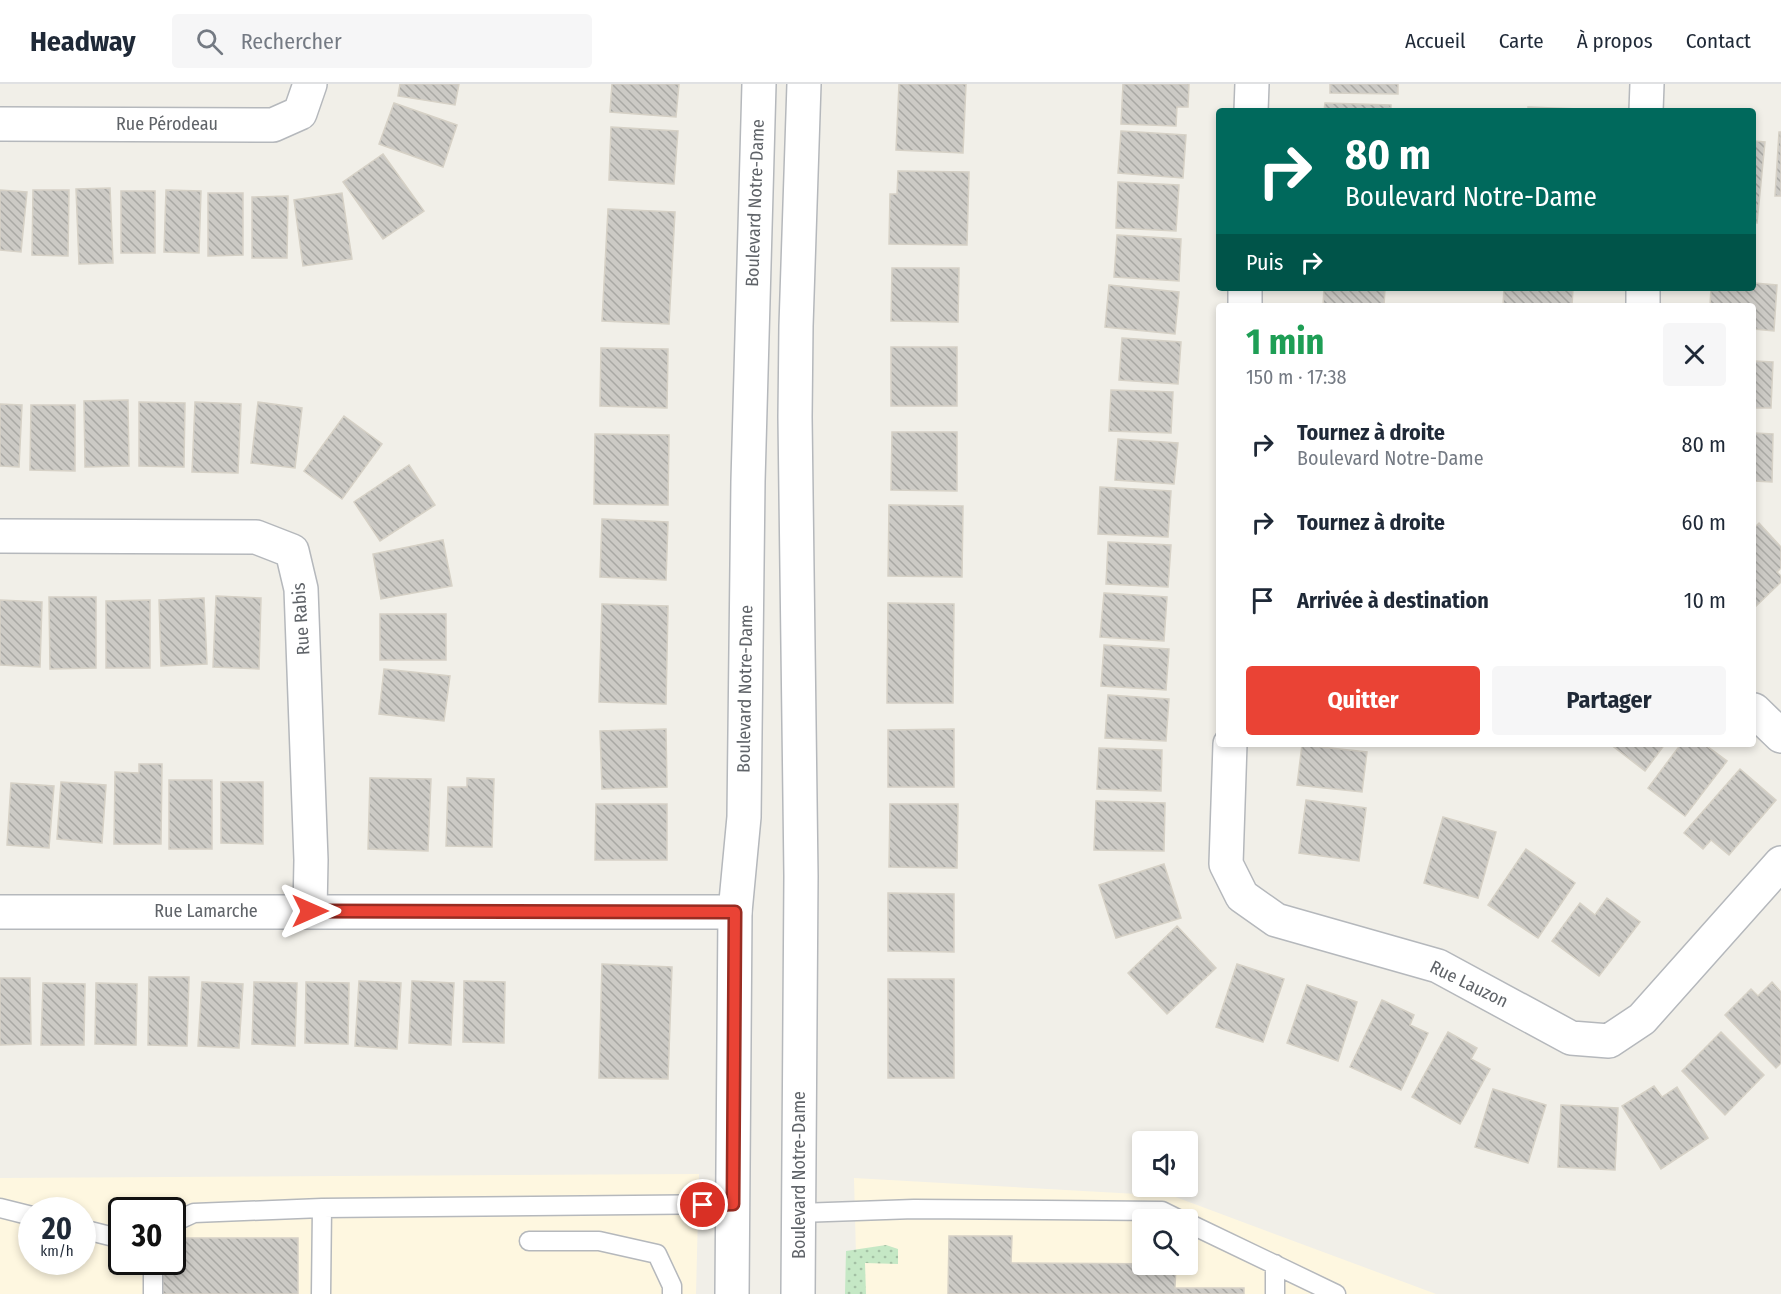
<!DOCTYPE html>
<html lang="fr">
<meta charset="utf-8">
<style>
body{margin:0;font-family:"Fira Sans Condensed",sans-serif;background:#f6f6f7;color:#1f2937;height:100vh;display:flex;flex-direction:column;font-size:22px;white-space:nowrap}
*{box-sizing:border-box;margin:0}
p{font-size:20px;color:#747a83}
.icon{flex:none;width:33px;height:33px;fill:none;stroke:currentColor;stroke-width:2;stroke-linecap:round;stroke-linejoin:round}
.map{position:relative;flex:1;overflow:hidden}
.panel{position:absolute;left:1216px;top:219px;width:540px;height:444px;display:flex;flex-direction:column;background:#fff;border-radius:6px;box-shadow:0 3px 9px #0003}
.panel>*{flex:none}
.top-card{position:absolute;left:1216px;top:24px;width:540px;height:183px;border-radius:6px;box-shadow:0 3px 9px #0003;background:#00695c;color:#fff;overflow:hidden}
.controls{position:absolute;left:1132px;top:1047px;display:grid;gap:12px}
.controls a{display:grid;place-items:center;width:66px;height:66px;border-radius:6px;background:#fff;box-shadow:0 3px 9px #0003;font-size:30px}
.speed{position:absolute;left:18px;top:1113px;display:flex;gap:12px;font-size:30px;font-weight:700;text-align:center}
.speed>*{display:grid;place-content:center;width:78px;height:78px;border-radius:50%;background:#fff;box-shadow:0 3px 9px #0003;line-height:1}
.speed small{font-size:15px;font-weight:400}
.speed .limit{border:3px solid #111;border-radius:9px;background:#fff;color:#111}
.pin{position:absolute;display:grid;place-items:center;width:51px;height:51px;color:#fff;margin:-26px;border:3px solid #fff;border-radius:50%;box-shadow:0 2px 6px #0007}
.me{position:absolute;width:66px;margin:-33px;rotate:90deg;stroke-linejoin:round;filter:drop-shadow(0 0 4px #0008)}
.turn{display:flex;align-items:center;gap:21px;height:126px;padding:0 30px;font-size:27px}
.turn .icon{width:78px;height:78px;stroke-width:2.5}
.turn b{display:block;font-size:42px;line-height:51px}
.then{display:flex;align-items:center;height:57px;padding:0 30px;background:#0003;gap:12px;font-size:22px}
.round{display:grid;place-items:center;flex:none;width:63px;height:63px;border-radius:6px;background:#f6f6f7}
.overview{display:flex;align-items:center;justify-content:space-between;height:102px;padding:0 30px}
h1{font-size:36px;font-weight:700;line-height:45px;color:#1e9e55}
.cta{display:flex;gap:12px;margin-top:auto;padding:12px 30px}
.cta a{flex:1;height:69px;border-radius:6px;background:#ea4335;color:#fff;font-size:24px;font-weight:700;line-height:69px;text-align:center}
.cta a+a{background:#f6f6f7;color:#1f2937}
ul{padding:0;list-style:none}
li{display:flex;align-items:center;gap:18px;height:78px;padding:0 30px}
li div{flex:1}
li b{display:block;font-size:22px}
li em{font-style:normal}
header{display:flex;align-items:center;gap:36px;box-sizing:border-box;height:84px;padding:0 30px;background:#fff;border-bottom:2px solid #e0e1e3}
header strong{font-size:28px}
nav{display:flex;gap:33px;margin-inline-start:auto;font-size:21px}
.search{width:420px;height:54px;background:#f6f6f7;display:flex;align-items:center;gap:15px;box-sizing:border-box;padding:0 21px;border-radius:6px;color:#747a83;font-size:22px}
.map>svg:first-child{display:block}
</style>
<header>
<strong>Headway</strong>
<div class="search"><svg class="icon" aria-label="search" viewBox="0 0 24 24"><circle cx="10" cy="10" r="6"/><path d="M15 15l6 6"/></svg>Rechercher</div>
<nav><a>Accueil</a><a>Carte</a><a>À propos</a><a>Contact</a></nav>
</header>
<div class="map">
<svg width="1781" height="1210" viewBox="0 0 1781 1210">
<defs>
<pattern id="green-dots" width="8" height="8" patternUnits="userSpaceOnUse" patternTransform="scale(1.5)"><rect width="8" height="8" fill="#c5e8c5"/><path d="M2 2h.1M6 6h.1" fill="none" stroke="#a3c0a4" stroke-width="1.8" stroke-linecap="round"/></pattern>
<pattern id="building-back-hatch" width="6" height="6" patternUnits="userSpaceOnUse" patternTransform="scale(1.5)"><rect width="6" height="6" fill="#cccac5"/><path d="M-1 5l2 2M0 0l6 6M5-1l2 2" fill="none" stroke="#a9a8a4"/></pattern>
</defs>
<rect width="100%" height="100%" fill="#f1efe8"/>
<path fill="#fef7e0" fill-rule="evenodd" d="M699 1090 696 1210H0V1094ZM32 1126H82V1178H32ZM122 1126H172V1178H122Z
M854 1094 1173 1112 1436 1210H857ZM1143 1136H1188V1180H1143Z"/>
<path fill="url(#green-dots)" d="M886 1161 898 1165V1180L865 1179 866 1210H845L846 1167Z"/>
<path fill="url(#building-back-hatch)" stroke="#d6d1c6" stroke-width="1.5" d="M400 0H459L455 21 398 12Z
M612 0H679L676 33 610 28Z
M899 0H966L963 69 896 66Z
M1123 0H1189L1188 23H1177L1176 42 1121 40Z
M1330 0H1398V10L1330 9Z
M394 19 457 41 443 83 379 60Z
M1325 19 1391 21V27H1324Z
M1528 23 1579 25V27H1528Z
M611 43 678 47 674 100 609 96Z
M1121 47 1186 51 1183 94 1118 89Z
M1779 48H1781V112H1775Z
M1754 57 1765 58 1757 139 1754 138Z
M383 70 424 127 383 155 343 98Z
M898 87 969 88 967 161 889 160 890 110H897Z
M1118 98 1179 101 1176 147 1116 144Z
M110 104 113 179 79 180 76 105Z
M0 106 27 108 21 168 0 166Z
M33 106H69L68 172 32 171Z
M166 106 201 107 199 169 164 168Z
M121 107H155V169H121Z
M208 109H243V171L208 172Z
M342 109 352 175 303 182 294 116Z
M288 112 287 174H252V113Z
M608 125 675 128 669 240 602 237Z
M1117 151 1181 155 1179 197 1114 193Z
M892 184H959L958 238 891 237Z
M1754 199 1777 201 1774 247 1754 245V222H1710L1711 204H1754Z
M1109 201 1179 208 1175 250 1105 243Z
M1324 204H1385L1384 222H1323Z
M1504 204H1573L1572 222H1503Z
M1122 254 1181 258 1178 300 1119 296Z
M891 263H957V322H891Z
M601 264 668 265 667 324 600 322Z
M1754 277 1773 278 1771 324H1754Z
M1111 306 1173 308 1171 349 1109 347Z
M128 316 129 382 85 383 84 317Z
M139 318 185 319 184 383 139 382Z
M195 318 241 320 238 389 192 388Z
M258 318 302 324 295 384 251 379Z
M0 320 22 321 19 383 0 382Z
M31 321H75V387L30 386Z
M344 332 382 360 342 415 304 387Z
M892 348H957V407L891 406Z
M1754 349 1773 350 1772 398 1754 397Z
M595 350 669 351 668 421 594 420Z
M1118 355 1178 359 1174 400 1115 396Z
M409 381 435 421 380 457 354 418Z
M1100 403 1171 407 1168 453 1098 450Z
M889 421 963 422 962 493 888 492Z
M602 435 668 438 666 496 600 493Z
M1759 439 1781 463V484L1777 488 1781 492V498L1754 524V444Z
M443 456 452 502 381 515 373 470Z
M1108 458 1171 461 1168 503 1106 500Z
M1104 509 1167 513 1164 557 1100 553Z
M216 512 261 514 259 585 213 583Z
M49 513H96V584L50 585Z
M204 514 207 580 161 582 159 516Z
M0 516 42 518 40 583 0 581Z
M150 516V584H106V517Z
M888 519 954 520 953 619H887Z
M602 520 668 522 666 620 599 618Z
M380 530H446V576H380Z
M1104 561 1169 565 1166 606 1101 602Z
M384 585 450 592 444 637 379 630Z
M1108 611 1169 615 1166 657 1105 654Z
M666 645 667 703 602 705 600 647Z
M954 645V703H888V646Z
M1610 660H1665L1645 687Z
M1681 660H1704L1727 677 1685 732 1648 704Z
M1302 661 1367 668 1362 708 1297 701Z
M1099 664 1162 666 1161 707 1097 705Z
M139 680H162L161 760H114L115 688 139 689Z
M1740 685 1776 716 1729 771 1711 756 1703 765 1684 749Z
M370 694 431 695 428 767 368 765Z
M467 694 494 695 492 763 446 762 448 703H467Z
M169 696H212V765H169Z
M61 698 106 701 102 759 57 755Z
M221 698H263V760L221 759Z
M11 699 54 702 49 764 7 761Z
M1306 716 1366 724 1359 777 1299 769Z
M1096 717 1165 719 1164 767 1094 766Z
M596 720H667V776H595Z
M890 720H958L957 784 889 783Z
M1443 733 1496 748 1478 814 1424 799Z
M1526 765 1575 799 1538 854 1488 821Z
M1164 780 1181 834 1116 854 1099 801Z
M888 809 954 810V868L888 867Z
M1607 814 1640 838 1599 892 1552 857 1580 819 1595 831Z
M1177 842 1216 884 1167 930 1128 889Z
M602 880 672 883 668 995 599 994Z
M1237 880 1284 895 1263 958 1216 943Z
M149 893H189L187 962 148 961Z
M0 894H30L31 960 0 961Z
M888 895H954V994H888Z
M359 897 401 899 397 965 355 962Z
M412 897 454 899 451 961 409 959Z
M464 897 505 898 504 959 463 958Z
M202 898 243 900 239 964 198 962Z
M254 898 297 899 295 962 252 960Z
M306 898 349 899 348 960 305 959Z
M1772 898 1781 908V979L1776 984 1725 931 1751 905 1758 912Z
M43 899 85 900 84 961H41Z
M96 899 137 900 136 961 95 960Z
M1307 901 1357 918 1338 977 1287 959Z
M1382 916 1414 931 1410 941 1428 949 1401 1006 1350 983Z
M1448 948 1477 964 1471 975 1490 985 1460 1040 1412 1013Z
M1721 948 1764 991 1725 1031 1682 987Z
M1654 1002 1662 1013 1677 1003 1708 1054 1661 1085 1622 1022Z
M1493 1005 1546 1021 1528 1079 1475 1063Z
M1561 1021 1618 1024 1615 1086 1558 1083Z
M949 1152H1012L1011 1179 1176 1180 1175 1204H1244V1210H948Z
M184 1154H298V1210H163V1178H172V1165Z"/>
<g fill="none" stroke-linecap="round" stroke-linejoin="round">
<defs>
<path id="service" d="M0 1124 32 1132
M799 1129 914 1125 1162 1127 1180 1136
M172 1139 194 1129 322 1124
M1188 1139 1336 1210
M82 1145 122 1155
M529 1157H599L657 1170 672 1202V1210
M153 1210V1178
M321 1210 322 1124 733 1120
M1275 1210V1180"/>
<path id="minor" d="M1251 27 1252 0
M1646 27 1647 0
M0 40 273 41 300 29 310 0
M1245 222V204
M1643 222V204
M0 452 256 453 292 467 301 505 311 776 310 827
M1754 626 1781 652
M1230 660 1226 780 1242 812 1276 836 1438 882 1571 954 1609 957 1642 935 1781 779
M0 828H735"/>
<path id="tertiary" d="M732 1210 735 828 744 733 748 397 759 0
M798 1210 801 792 795 333 796 242 804 0"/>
</defs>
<use href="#service" stroke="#b5b8bc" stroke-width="21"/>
<use href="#minor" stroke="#b5b8bc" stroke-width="36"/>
<use href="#tertiary" stroke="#b5b8bc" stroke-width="36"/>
<use href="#service" stroke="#fff" stroke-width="18"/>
<use href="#minor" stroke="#fff" stroke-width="33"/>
<use href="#tertiary" stroke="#fff" stroke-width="33"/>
</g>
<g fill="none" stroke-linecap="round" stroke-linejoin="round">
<defs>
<path id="route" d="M310 827 735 828 733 1120 703 1121"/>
</defs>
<use href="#route" stroke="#982c22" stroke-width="15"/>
<use href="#route" stroke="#ea4335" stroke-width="10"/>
</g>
<g text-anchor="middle" stroke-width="6" stroke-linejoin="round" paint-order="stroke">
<g font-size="18" fill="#5f6368" stroke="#fff">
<text x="167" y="46">Rue Pérodeau</text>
<text transform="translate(755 119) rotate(-88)" y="6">Boulevard Notre-Dame</text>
<text transform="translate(301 535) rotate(-94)" y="6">Rue Rabis</text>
<text transform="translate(745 605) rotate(-89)" y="6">Boulevard Notre-Dame</text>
<text x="206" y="833">Rue Lamarche</text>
<text transform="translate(1469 900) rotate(26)" y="6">Rue Lauzon</text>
<text transform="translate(799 1091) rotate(-90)" y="6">Boulevard Notre-Dame</text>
</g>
</g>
</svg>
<div class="controls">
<a><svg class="icon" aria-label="sound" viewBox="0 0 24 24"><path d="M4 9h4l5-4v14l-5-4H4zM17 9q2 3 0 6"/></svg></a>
<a><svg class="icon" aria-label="search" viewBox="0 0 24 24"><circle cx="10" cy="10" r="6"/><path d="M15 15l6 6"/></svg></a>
</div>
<div class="speed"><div>20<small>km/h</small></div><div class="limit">30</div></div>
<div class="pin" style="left:703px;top:1121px;background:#d93025"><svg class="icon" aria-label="arrive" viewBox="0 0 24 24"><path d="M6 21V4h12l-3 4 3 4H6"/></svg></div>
<svg class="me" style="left:310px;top:827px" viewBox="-20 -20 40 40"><path d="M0-17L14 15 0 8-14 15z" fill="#ea4335" stroke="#fff" stroke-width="4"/></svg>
<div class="top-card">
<div class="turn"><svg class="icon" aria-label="right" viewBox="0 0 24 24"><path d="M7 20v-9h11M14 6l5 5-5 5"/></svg><div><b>80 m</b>Boulevard Notre-Dame</div></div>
<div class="then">Puis<svg class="icon" aria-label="right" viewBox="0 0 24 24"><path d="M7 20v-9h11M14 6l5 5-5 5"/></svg></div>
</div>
<section class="panel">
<div class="overview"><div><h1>1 min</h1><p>150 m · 17:38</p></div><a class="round"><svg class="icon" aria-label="close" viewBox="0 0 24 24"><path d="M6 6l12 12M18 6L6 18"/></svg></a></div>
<ul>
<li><svg class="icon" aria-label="right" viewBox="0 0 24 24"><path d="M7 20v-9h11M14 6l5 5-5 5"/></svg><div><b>Tournez à droite</b><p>Boulevard Notre-Dame</p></div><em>80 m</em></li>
<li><svg class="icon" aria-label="right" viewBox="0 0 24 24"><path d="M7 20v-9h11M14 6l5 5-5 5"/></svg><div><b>Tournez à droite</b></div><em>60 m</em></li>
<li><svg class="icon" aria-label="arrive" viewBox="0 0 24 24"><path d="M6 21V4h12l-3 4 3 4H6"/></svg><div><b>Arrivée à destination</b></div><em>10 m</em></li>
</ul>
<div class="cta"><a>Quitter</a><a>Partager</a></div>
</section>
</div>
